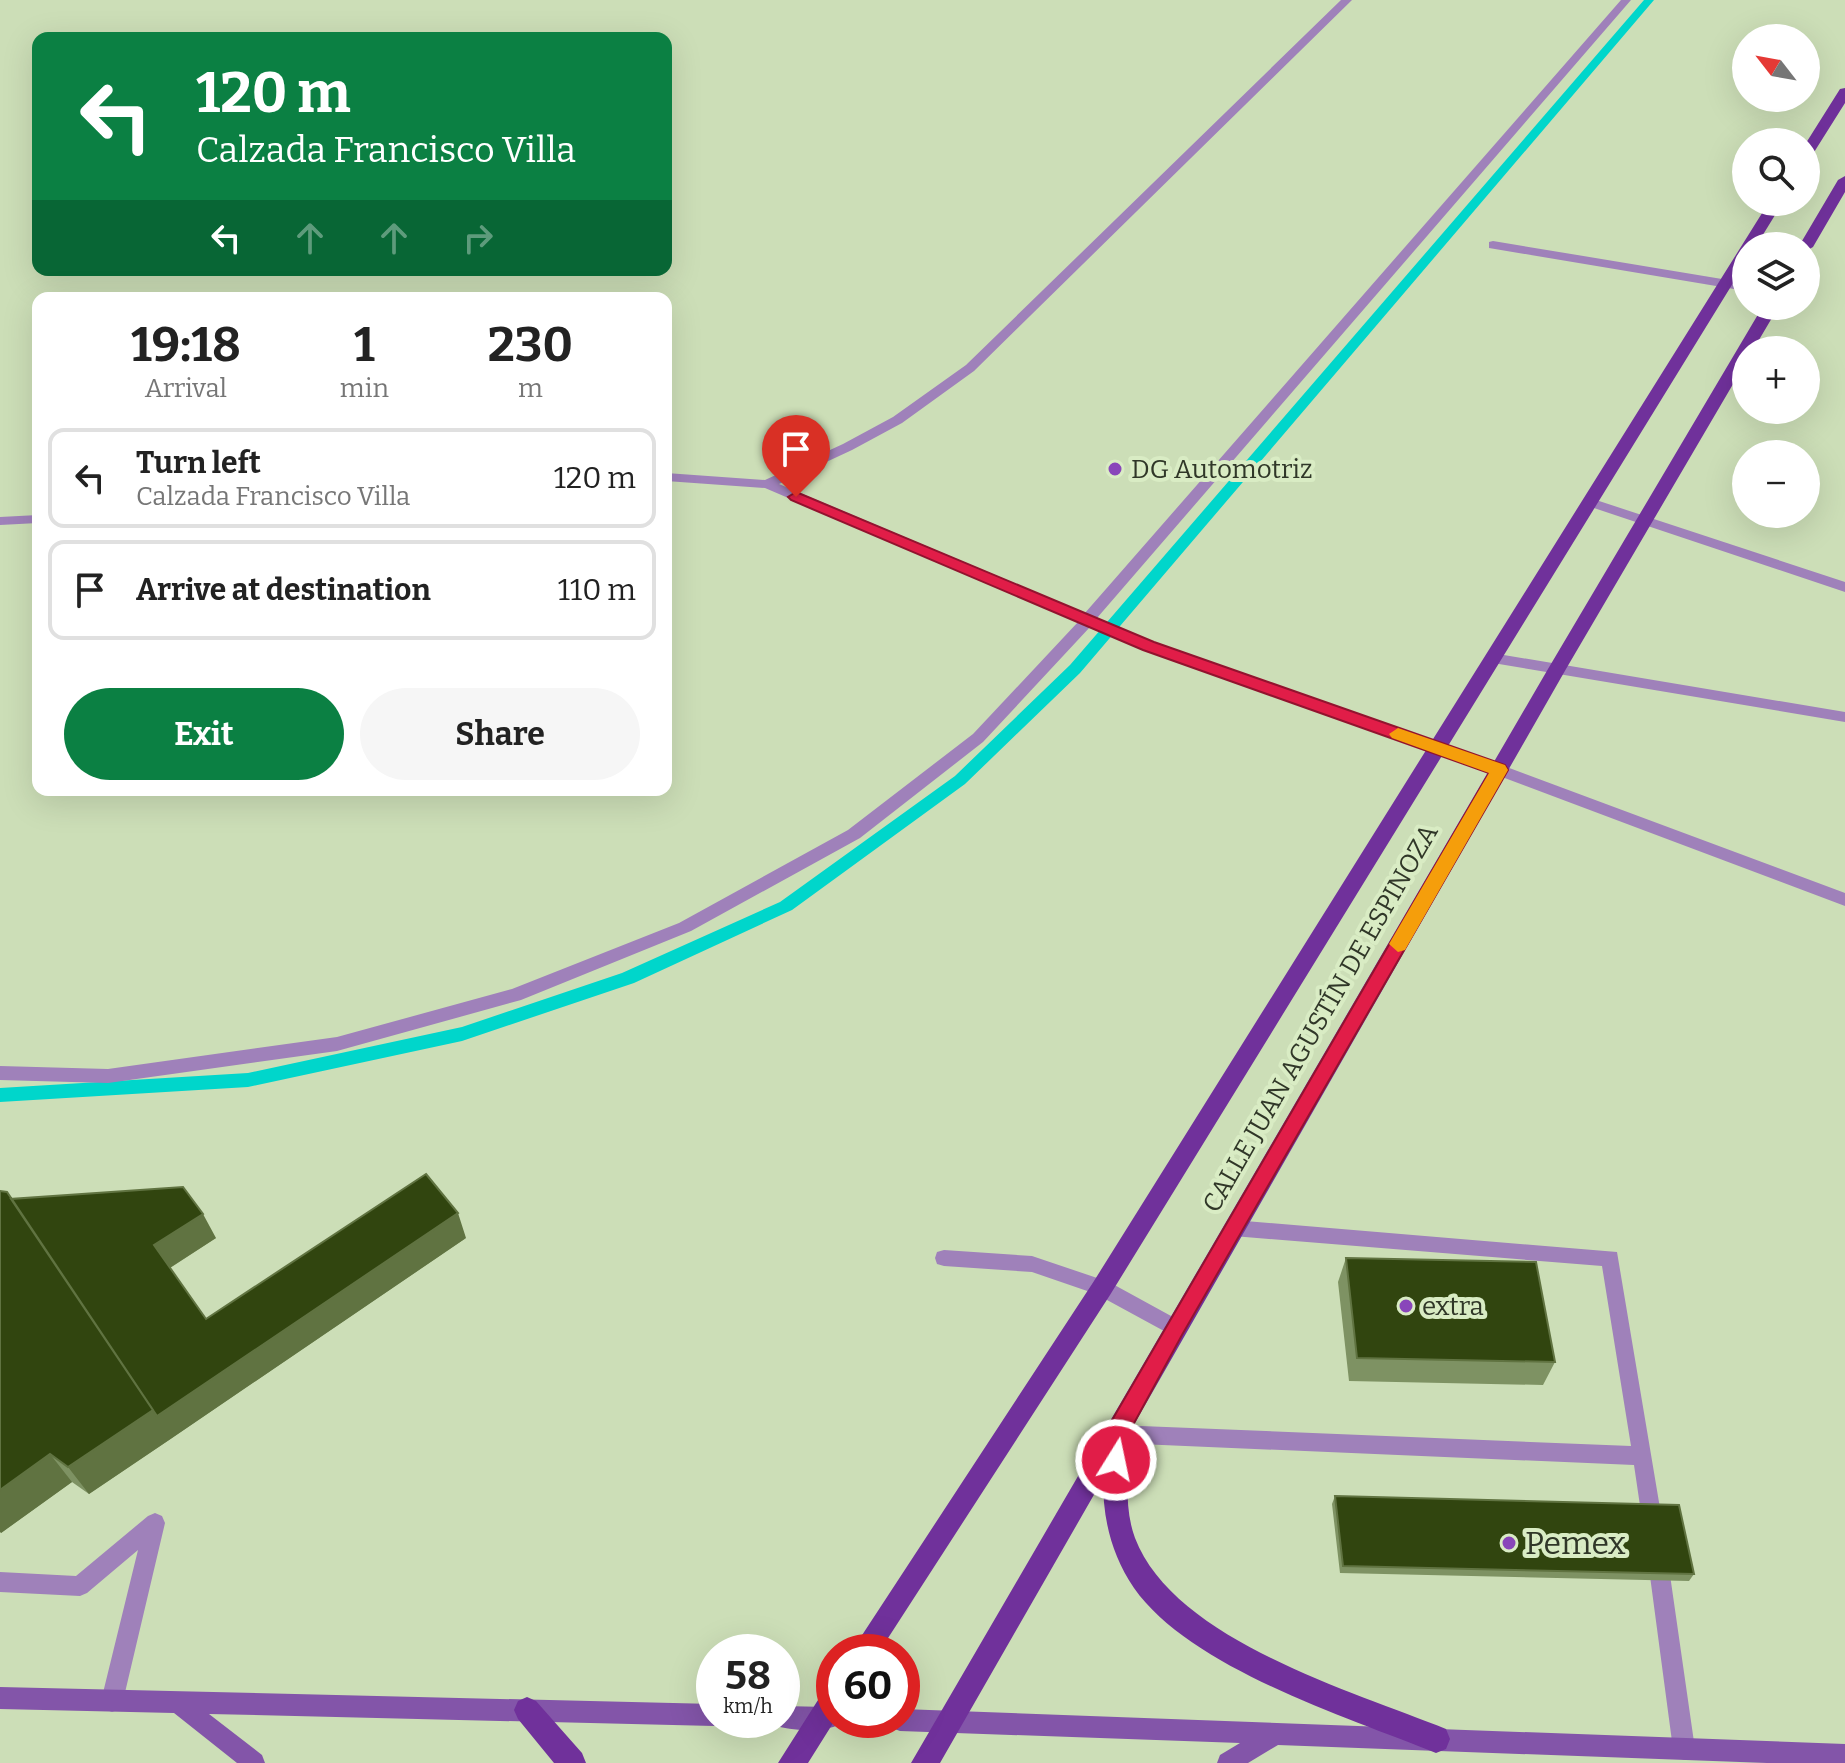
<!DOCTYPE html>
<meta charset="utf-8">
<style>
body{margin:0;font-family:Bitter,serif;background:#f6f6f6;color:#222;height:100vh;display:flex;flex-direction:column;font-size:30px;white-space:nowrap}
*{box-sizing:border-box;margin:0}
p{font-size:26px;color:#767676}
.icon{flex:none;width:44px;height:44px;fill:none;stroke:currentColor;stroke-width:2;stroke-linecap:round;stroke-linejoin:round}
.map{position:relative;flex:1;overflow:hidden}
.sheet{position:absolute;left:32px;top:292px;width:640px;height:504px;display:flex;flex-direction:column;background:#fff;border-radius:16px;box-shadow:0 8px 32px #0002}
.sheet>*{flex:none}
.banner{position:absolute;left:32px;top:32px;width:640px;height:244px;border-radius:16px;box-shadow:0 8px 32px #0002;background:#0b8043;color:#fff;overflow:hidden}
.needle{width:52px;rotate:301deg}
.buttons{position:absolute;left:1732px;top:24px;display:grid;gap:16px}
.buttons a{display:grid;place-items:center;width:88px;height:88px;border-radius:50%;background:#fff;box-shadow:0 8px 32px #0002;font-size:40px}
.speed{position:absolute;left:696px;top:1634px;display:flex;gap:16px;font-size:40px;font-weight:700;text-align:center}
.speed>*{display:grid;place-content:center;width:104px;height:104px;border-radius:50%;background:#fff;box-shadow:0 8px 32px #0002;line-height:1}
.speed small{font-size:20px;font-weight:400}
.speed .limit{border:12px solid #d22;background:#fff;color:#111}
.pin{position:absolute;display:grid;place-items:center;width:68px;height:68px;color:#fff;margin:-82px -34px;border-radius:50% 50% 50% 0;rotate:-45deg;box-shadow:0 0 8px #0007}
.pin .icon{rotate:45deg}
.me{position:absolute;width:88px;margin:-44px;rotate:10deg;stroke-linejoin:round;filter:drop-shadow(0 0 6px #0008)}
.turn{display:flex;align-items:center;gap:28px;height:168px;padding:0 32px;font-size:36px}
.turn .icon{width:104px;height:104px;stroke-width:2.5}
.turn b{display:block;font-size:56px;line-height:68px}
.lanes{display:flex;align-items:center;height:76px;padding:0 32px;background:#0003;justify-content:center;gap:40px;direction:ltr}
.lanes .off{opacity:.35}
.eta{display:flex;justify-content:space-evenly;align-items:center;height:136px;text-align:center}
.eta b{font-size:48px;font-weight:700;line-height:56px}
.cta{display:flex;gap:16px;margin-top:auto;padding:16px 32px}
.cta a{flex:1;height:92px;border-radius:48px;background:#0b8043;color:#fff;font-size:32px;font-weight:700;line-height:92px;text-align:center}
.cta a+a{background:#f6f6f6;color:#222}
ul{padding:0;list-style:none}
li{display:flex;align-items:center;gap:24px;height:100px;margin:0 16px 12px;padding:0 16px;border:4px solid #e0e0e0;border-radius:16px}
li div{flex:1}
li b{display:block;font-size:30px}
li em{font-style:normal}
.map>svg:first-child{display:block}
</style>
<div class="map">
<svg width="1845" height="1763" viewBox="0 0 1845 1763">
<rect width="100%" height="100%" fill="#ccdeb7"/>
<g fill="none" stroke-linecap="round" stroke-linejoin="round">
<path fill="#00d6cb" fill-rule="evenodd" d="M1644 0H1654L1080 673 965 784 792 910 634 983 462 1041 248 1087 0 1102V1088L248 1073 462 1027 622 973 780 902 955 776 1070 665Z"/>
<path fill="#9f81ba" fill-rule="evenodd" d="M1233 1220 1617 1252 1663 1526 1660 1533 1653 1536 1646 1533 1643 1526 1634 1465 1116 1443 1109 1441 1106 1434 1109 1427 1116 1425 1631 1446 1602 1266 1233 1236 1227 1234 1224 1228 1227 1222Z
M944 1250 1032 1256 1109 1282 1182 1322 1184 1328 1182 1334 1175 1337 1096 1294 1032 1272 944 1266 937 1264 935 1258 937 1252Z
M155 1513 162 1516 165 1523 123 1701 120 1709 112 1712 104 1709 101 1701 138 1550 87 1593 80 1596 0 1592V1572L76 1576 148 1516Z
M1658 1551 1665 1554 1668 1561 1695 1749 1692 1757 1684 1760 1676 1757 1673 1749 1648 1561 1651 1554Z"/>
<path fill="#9f81ba" fill-rule="evenodd" d="M1341 0H1352L974 371 902 423 852 450 779 484 1085 613 1621 0H1631L1097 618 1154 642 1504 766 1845 893V906L1494 774 1144 650 1090 627 983 742 860 838 691 931 521 1000 337 1051 108 1083 0 1080V1066L108 1069 337 1037 512 989 679 923 848 830 973 734 1078 622 765 488 666 481V473L765 480 843 444 893 417 966 365Z
M1493 241 1746 283V291L1489 248V242Z
M1590 498 1845 582V592L1585 505 1583 502Z
M38 515V523L0 525V517Z
M1492 653 1845 712V722L1487 662 1485 658 1487 654Z"/>
<path fill="#8355a9" fill-rule="evenodd" d="M0 1687 714 1704V1720H723L714 1726 209 1714 262 1755 265 1763H237L174 1713 0 1709Z
M782 1706 828 1707 834 1710V1720H838L836 1726C820 1732 790 1731 774 1725L772 1720H782Z
M902 1709 1845 1744V1763H1767L1278 1745 1248 1763H1217L1220 1755 1240 1743 900 1731 892 1728 889 1720H902Z"/>
<path fill="#70319b" fill-rule="evenodd" d="M1845 88V103L1811 157 1806 158V143L1840 89Z
M1845 176V192L1813 247 1806 251V246H1799L1838 180Z
M1769 202H1783L1756 246H1746V262L1110 1295 879 1652H851L1094 1281Z
M1763 306H1779L1753 350H1746V362L1566 669 1128 1435C1129 1468 1123 1506 1135 1538 1174 1640 1352 1691 1446 1729L1450 1739 1446 1749 1436 1753C1347 1717 1190 1668 1134 1588 1111 1554 1103 1519 1103 1479L940 1763H911L1548 669Z
M834 1685 835 1720 808 1763H778L825 1689Z
M527 1697 536 1701 582 1753 586 1763H554L518 1719 514 1710 518 1701Z"/>
</g>
<path fill="#7e9263" d="M11 1199 216 1238 170 1268 206 1319 466 1238 172 1438 170 1436 172 1438 89 1494 72 1482 1 1533Z
M1346 1258 1555 1362 1543 1385 1349 1381 1338 1282Z
M1335 1496 1694 1574 1689 1581 1340 1573 1332 1504Z"/>
<path fill="#607341" d="M458 1213 466 1238 172 1438 157 1416Z
M203 1214 216 1238 168 1269 154 1245Z
M153 1410 172 1438 89 1494 68 1467Z
M50 1454 72 1482 1 1533 0 1532V1490Z"/>
<path fill="#31450f" stroke="#607341" stroke-width="2" d="M426 1174 458 1213 157 1416 11 1199 183 1187 203 1214 154 1245 206 1319Z
M0 1191 7 1192 153 1410 68 1467 50 1454 0 1490Z
M1346 1258 1536 1262 1555 1362 1357 1358Z
M1335 1496 1679 1505 1694 1574 1343 1566Z"/>
<path fill="#e11d48" stroke="#92132f" stroke-width="2" d="M796 492 1154 642 1505 765 1508 770 1182 1335 1127 1436 1124 1468 1116 1471 1108 1468 1105 1460 1108 1427 1489 773 1143 650 791 500 788 497Z"/>
<path fill="#f59e0b" d="M1398 728 1505 765 1508 770 1405 950 1398 952 1389 944 1489 773 1392 738 1389 734Z"/>
<g fill="#8946ba" stroke="#d9ecc4" stroke-width="3">
<circle cx="1115" cy="469" r="8"/>
<circle cx="1406" cy="1306" r="8"/>
<circle cx="1509" cy="1543" r="8"/>
</g>
<g text-anchor="middle" stroke-width="8" stroke-linejoin="round" paint-order="stroke">
<g font-size="26" fill="#303728" stroke="#d9ecc4" text-anchor="start">
<text x="1131" y="478">DG Automotriz</text>
<text x="1422" y="1315">extra</text>
</g>
<g font-size="26" fill="#303728" stroke="#d9ecc4">
<text transform="translate(1320 1018) rotate(-60)" y="9">CALLE JUAN AGUSTÍN DE ESPINOZA</text>
</g>
<g font-size="32" fill="#303728" stroke="#d9ecc4" text-anchor="start">
<text x="1525" y="1554">Pemex</text>
</g>
</g>
</svg>
<div class="buttons">
<a><svg class="needle" viewBox="-14 -14 28 28"><path d="M0-13l5 13h-10z" fill="#e53935"/><path d="M0 13l5-13h-10z" fill="#767676"/></svg></a>
<a><svg class="icon" aria-label="search" viewBox="0 0 24 24"><circle cx="10" cy="10" r="6"/><path d="M15 15l6 6"/></svg></a>
<a><svg class="icon" aria-label="layers" viewBox="0 0 24 24"><path d="M12 4l9 5-9 5-9-5zM3 14l9 5 9-5"/></svg></a>
<a>+</a>
<a>−</a>
</div>
<div class="speed"><div>58<small>km/h</small></div><div class="limit">60</div></div>
<div class="pin" style="left:796px;top:497px;background:#d93025"><svg class="icon" aria-label="arrive" viewBox="0 0 24 24"><path d="M6 21V4h12l-3 4 3 4H6"/></svg></div>
<svg class="me" style="left:1116px;top:1460px" viewBox="-20 -20 40 40"><circle r="17" fill="#e11d48" stroke="#fff" stroke-width="3"/><path d="M0-11L8 9 0 5-8 9z" fill="#fff"/></svg>
<div class="banner">
<div class="turn"><svg class="icon" aria-label="left" viewBox="0 0 24 24"><path d="M17 20v-9H6M10 6l-5 5 5 5"/></svg><div><b>120 m</b>Calzada Francisco Villa</div></div>
<div class="lanes"><svg class="icon" aria-label="left" viewBox="0 0 24 24"><path d="M17 20v-9H6M10 6l-5 5 5 5"/></svg><svg class="icon off" aria-label="ahead" viewBox="0 0 24 24"><path d="M12 20V5M6 11l6-6 6 6"/></svg><svg class="icon off" aria-label="ahead" viewBox="0 0 24 24"><path d="M12 20V5M6 11l6-6 6 6"/></svg><svg class="icon off" aria-label="right" viewBox="0 0 24 24"><path d="M7 20v-9h11M14 6l5 5-5 5"/></svg></div>
</div>
<section class="sheet">
<div class="eta">
<div><b>19:18</b><p>Arrival</p></div>
<div><b>1</b><p>min</p></div>
<div><b>230</b><p>m</p></div>
</div>
<ul>
<li><svg class="icon" aria-label="left" viewBox="0 0 24 24"><path d="M17 20v-9H6M10 6l-5 5 5 5"/></svg><div><b>Turn left</b><p>Calzada Francisco Villa</p></div><em>120 m</em></li>
<li><svg class="icon" aria-label="arrive" viewBox="0 0 24 24"><path d="M6 21V4h12l-3 4 3 4H6"/></svg><div><b>Arrive at destination</b></div><em>110 m</em></li>
</ul>
<div class="cta"><a>Exit</a><a>Share</a></div>
</section>
</div>
